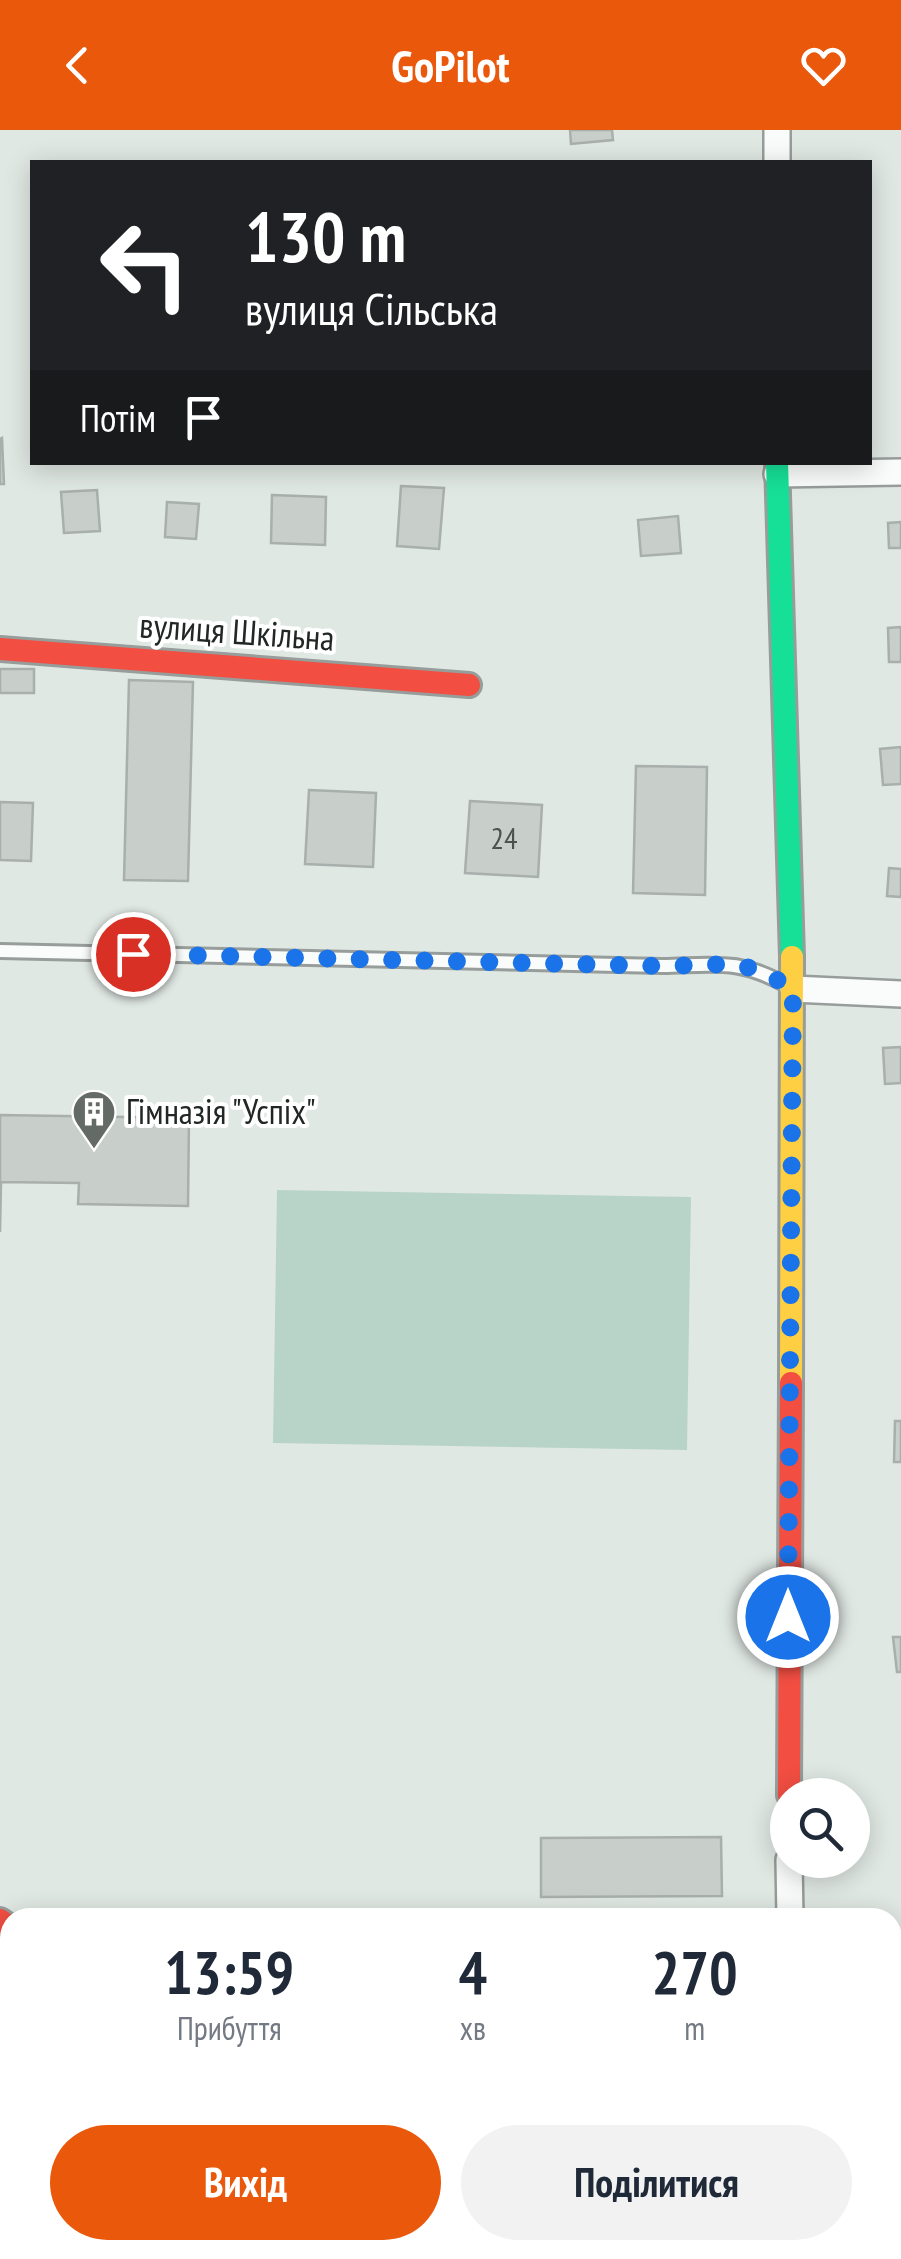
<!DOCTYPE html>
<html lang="uk">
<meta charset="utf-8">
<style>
body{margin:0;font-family:"PT Sans Narrow",sans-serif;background:#f2f2f3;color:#1f2937;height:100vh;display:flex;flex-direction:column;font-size:38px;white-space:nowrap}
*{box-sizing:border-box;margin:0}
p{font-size:32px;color:#747a83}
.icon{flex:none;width:55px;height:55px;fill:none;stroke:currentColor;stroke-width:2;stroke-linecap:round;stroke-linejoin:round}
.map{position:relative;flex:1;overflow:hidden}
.side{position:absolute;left:0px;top:1778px;width:902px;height:352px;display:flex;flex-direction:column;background:#fff;border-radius:30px 30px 0 0;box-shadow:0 5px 25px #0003}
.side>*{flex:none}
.top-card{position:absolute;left:30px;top:30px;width:842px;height:305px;border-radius:0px;box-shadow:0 5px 25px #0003;background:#202124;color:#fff;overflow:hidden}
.fabs{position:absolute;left:770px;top:1648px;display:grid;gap:20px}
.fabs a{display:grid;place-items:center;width:100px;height:100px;border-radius:50%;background:#fff;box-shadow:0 5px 25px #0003;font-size:50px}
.pin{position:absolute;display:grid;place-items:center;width:85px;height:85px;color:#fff;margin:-42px;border:5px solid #fff;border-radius:50%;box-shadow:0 2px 10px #0007}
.me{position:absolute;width:110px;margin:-55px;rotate:0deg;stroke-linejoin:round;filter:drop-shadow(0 0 8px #0008)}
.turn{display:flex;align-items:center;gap:35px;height:210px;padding:0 50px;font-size:45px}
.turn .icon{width:130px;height:130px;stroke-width:2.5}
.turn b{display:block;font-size:70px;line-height:85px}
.then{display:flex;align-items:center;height:95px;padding:0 50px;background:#0003;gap:20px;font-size:38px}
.eta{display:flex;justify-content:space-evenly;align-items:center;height:170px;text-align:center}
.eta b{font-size:60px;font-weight:600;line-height:70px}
.action{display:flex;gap:20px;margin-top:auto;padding:20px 50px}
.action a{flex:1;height:115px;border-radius:60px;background:#ea580c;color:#fff;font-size:40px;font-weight:600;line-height:115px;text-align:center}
.action a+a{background:#f2f2f3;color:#1f2937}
header{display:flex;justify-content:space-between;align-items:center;height:130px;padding:0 50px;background:#ea580c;color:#fff;font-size:45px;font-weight:600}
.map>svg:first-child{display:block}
</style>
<header><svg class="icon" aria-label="back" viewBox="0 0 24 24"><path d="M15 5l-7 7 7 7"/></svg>GoPilot<svg class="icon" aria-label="heart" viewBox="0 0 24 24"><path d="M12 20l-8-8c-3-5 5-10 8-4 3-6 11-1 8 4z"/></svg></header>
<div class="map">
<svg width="901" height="2129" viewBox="0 0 901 2129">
<rect width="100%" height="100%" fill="#e0e8e4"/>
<path fill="#b8d4c8" d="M277 1060 691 1067 687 1320 273 1313Z"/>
<path fill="#c8cfcb" stroke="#a8afac" stroke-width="2.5" d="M570 0H612L613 10 571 14Z
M2 308 4 354H0V309Z
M401 356 444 358 439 419 397 416Z
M97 360 100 401 64 403 61 362Z
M272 365 326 367 325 415 271 413Z
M167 372 199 374 196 409 165 407Z
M678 386 681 423 641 426 638 390Z
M901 392V418H889L888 393Z
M901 497V532H889L888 498Z
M0 539H34V563H0Z
M129 550 193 552 188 751 124 750Z
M901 617V654L883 655 880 619Z
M636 636 707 637 705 765 633 763Z
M309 660 376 663 373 737 305 734Z
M470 671 542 675 538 747 465 743Z
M0 672 33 673 31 731 0 730Z
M889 738 901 739V767L887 766Z
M901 917V953L885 954 883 918Z
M0 985 189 988 188 1076 78 1074 79 1053 1 1052 0 1102Z
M895 1291H901V1332H894Z
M893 1507H901V1542H897Z
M721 1707 722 1766 541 1767V1708Z
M898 1822H901V1851H895Z
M0 1890 10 1898V1949L0 1941Z
M624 2120H706L699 2129H636Z"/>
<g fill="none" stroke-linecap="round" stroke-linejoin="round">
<defs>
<path id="lane" d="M0 821 662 836C715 835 739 828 788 856"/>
<path id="street" d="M777 0V32
M777 344 901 342
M793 859 901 864
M789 1730 790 1788
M780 2129V2120"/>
<path id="fast" d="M777 332 792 827"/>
<path id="slow" d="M791 1253 792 827"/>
<path id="jam" d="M0 519 469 555
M789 1665 791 1253
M0 1790 10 1797
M431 2120 443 2129"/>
</defs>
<use href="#lane" stroke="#979d9a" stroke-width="18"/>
<use href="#street" stroke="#979d9a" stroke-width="30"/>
<use href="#fast" stroke="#979d9a" stroke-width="28"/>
<use href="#slow" stroke="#979d9a" stroke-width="28"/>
<use href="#jam" stroke="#979d9a" stroke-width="28"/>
<use href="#lane" stroke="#fafcfb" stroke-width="12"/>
<use href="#street" stroke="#fafcfb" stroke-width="25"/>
<use href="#fast" stroke="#16e098" stroke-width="22"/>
<use href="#slow" stroke="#ffcf43" stroke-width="22"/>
<use href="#jam" stroke="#f24e42" stroke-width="22"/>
</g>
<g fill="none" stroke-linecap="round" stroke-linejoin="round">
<path stroke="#1a73e8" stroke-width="18" stroke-dasharray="0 32.4" d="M133 824 662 836 732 834 760 840 793 859 788 1487"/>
</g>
<defs>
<symbol id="building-pin" viewBox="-11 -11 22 30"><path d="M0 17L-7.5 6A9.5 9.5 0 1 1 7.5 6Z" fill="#646b67" stroke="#fff"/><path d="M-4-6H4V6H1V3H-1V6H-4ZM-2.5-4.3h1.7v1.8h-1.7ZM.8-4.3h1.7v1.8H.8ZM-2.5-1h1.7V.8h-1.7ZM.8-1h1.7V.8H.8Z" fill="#fff"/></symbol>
</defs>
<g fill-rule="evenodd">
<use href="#building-pin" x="69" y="957" width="50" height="68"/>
</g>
<g text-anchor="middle" stroke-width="8" stroke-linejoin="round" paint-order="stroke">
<g font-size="30" fill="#4b514e">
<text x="504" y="719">24</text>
</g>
<g font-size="35" fill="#212724" stroke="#fff">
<text transform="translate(237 502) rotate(4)" y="12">вулиця Шкільна</text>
</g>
<g font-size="35" fill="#212724" stroke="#fff" text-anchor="start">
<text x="126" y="994">Гімназія "Успіх"</text>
</g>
</g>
</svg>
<div class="fabs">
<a><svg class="icon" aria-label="search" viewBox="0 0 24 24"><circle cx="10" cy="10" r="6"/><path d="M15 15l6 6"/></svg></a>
</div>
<div class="pin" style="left:133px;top:824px;background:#d93025"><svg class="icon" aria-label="arrive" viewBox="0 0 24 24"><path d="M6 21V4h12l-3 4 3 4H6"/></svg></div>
<svg class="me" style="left:788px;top:1487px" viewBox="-20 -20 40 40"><circle r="17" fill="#1a73e8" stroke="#fff" stroke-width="3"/><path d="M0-11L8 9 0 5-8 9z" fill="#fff"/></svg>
<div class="top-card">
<div class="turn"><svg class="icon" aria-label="left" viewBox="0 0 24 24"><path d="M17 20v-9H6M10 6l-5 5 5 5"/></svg><div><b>130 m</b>вулиця Сільська</div></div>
<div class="then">Потім<svg class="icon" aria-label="arrive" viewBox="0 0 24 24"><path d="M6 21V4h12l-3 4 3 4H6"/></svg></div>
</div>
<section class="side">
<div class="eta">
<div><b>13:59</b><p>Прибуття</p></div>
<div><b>4</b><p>хв</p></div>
<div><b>270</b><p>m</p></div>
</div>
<div class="action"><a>Вихід</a><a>Поділитися</a></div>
</section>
</div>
